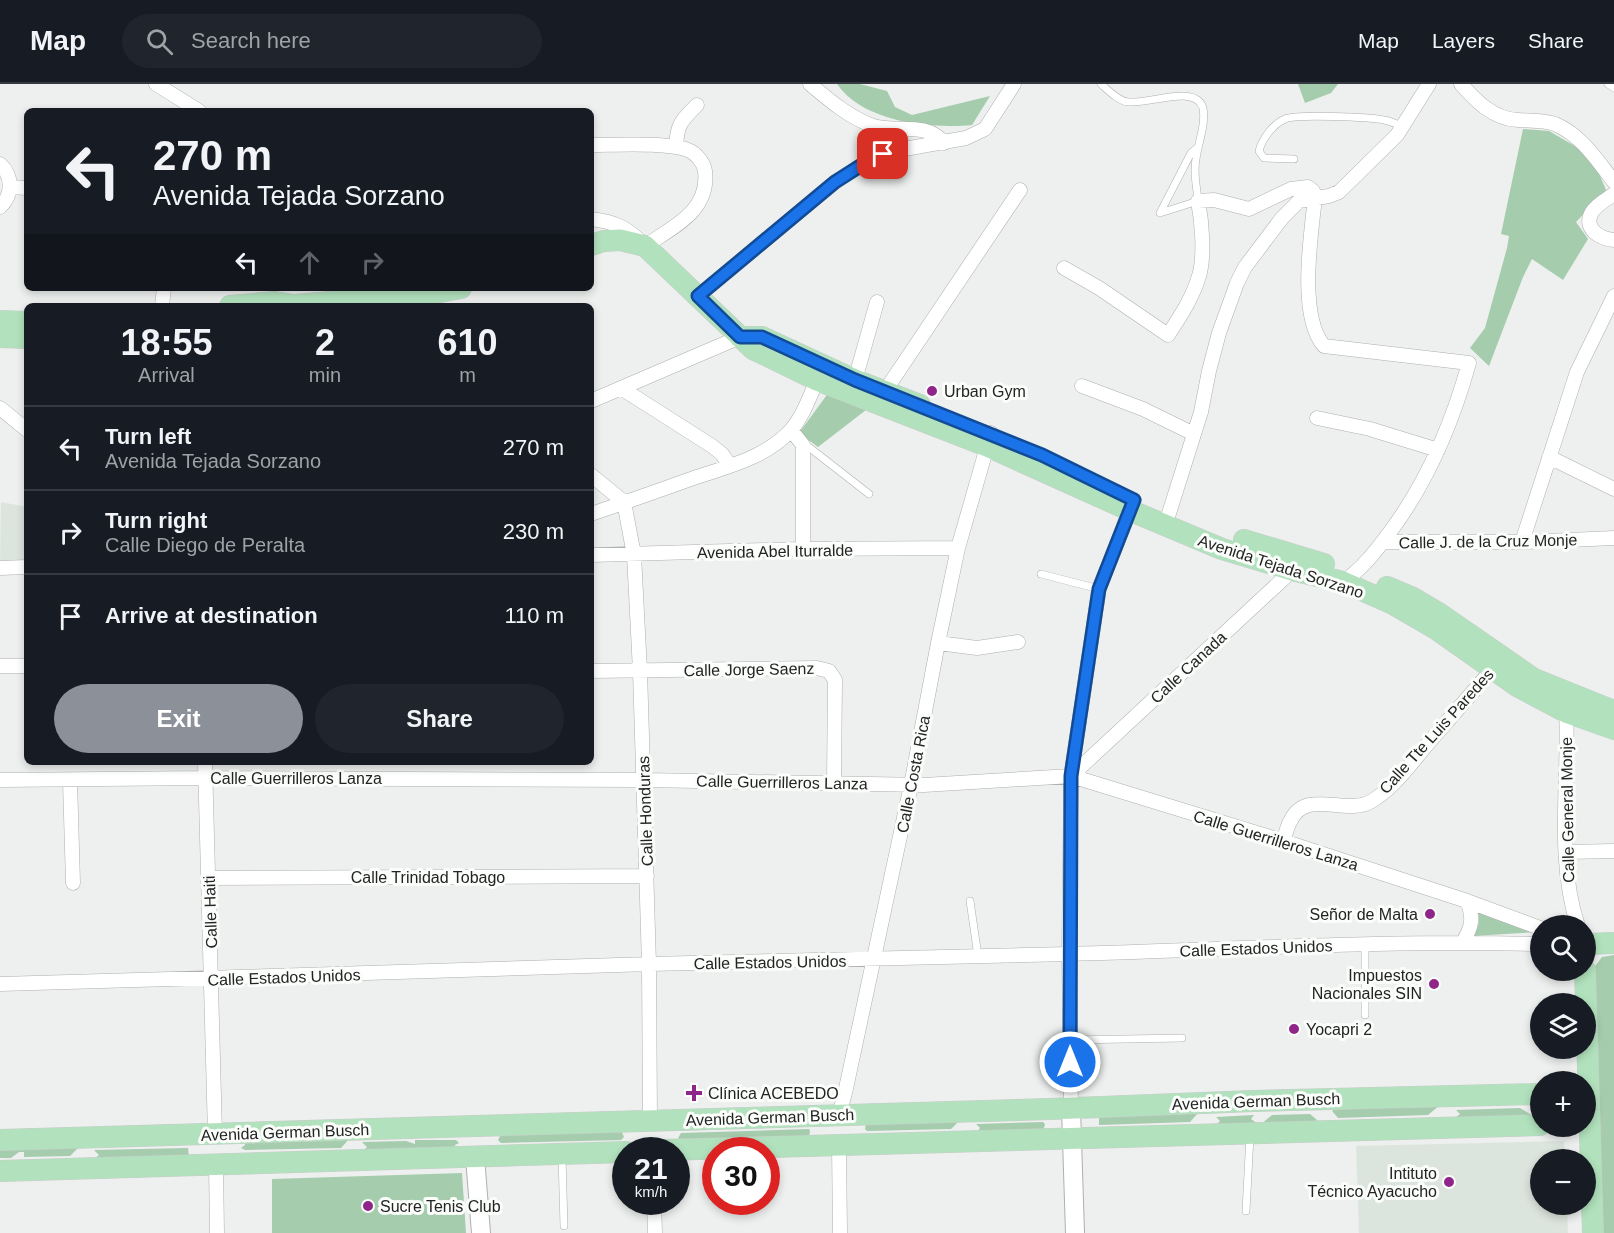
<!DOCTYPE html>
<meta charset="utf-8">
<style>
body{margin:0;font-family:Helvetica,sans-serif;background:#20242c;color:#f1f3f6;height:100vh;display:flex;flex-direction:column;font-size:22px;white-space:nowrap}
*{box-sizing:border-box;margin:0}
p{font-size:20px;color:#9ea1a6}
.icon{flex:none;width:33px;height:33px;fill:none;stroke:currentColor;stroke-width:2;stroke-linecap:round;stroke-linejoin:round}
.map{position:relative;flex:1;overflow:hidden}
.side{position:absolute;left:24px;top:219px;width:570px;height:462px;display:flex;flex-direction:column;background:#171b24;border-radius:9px;box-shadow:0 3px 9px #0003}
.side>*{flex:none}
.guide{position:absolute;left:24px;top:24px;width:570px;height:183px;border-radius:9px;box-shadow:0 3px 9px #0003;background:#171b24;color:#f1f3f6;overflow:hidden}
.fabs{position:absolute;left:1530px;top:831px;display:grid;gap:12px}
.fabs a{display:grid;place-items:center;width:66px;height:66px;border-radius:50%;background:#171b24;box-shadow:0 3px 9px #0003;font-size:30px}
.speed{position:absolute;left:612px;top:1053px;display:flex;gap:12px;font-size:30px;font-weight:700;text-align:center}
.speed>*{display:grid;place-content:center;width:78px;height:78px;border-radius:50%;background:#171b24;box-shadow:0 3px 9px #0003;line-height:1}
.speed small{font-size:15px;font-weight:400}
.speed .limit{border:9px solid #d22;background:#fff;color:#111}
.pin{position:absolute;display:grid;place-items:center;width:51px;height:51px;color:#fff;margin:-26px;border-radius:12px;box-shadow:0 3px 9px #0006}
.me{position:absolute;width:66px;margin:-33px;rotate:0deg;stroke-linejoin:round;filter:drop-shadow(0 0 4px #0008)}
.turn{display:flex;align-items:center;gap:21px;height:126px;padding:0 30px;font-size:27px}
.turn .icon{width:78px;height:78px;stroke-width:2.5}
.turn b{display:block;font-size:42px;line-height:51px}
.lanes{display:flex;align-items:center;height:57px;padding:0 30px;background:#0003;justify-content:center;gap:30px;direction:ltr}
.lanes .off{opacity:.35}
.eta{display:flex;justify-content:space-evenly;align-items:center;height:102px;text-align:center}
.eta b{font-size:36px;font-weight:800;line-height:42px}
.primary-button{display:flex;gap:12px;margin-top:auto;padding:12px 30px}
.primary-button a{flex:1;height:69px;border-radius:36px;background:#8c9099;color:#fff;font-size:24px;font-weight:800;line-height:69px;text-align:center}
.primary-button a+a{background:#20242c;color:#f1f3f6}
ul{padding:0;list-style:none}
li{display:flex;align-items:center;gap:18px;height:84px;padding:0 30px;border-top:2px solid #363941}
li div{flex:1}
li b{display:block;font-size:22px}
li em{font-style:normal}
header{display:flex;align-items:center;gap:36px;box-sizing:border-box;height:84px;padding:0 30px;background:#171b24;border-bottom:2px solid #363941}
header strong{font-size:28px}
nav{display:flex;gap:33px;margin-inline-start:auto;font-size:21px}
.search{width:420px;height:54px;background:#20242c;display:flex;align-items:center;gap:15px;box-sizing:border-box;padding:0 21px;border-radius:33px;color:#9ea1a6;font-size:22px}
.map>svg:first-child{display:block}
</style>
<header>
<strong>Map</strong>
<div class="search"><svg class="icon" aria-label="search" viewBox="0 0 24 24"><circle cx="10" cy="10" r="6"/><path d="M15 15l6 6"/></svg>Search here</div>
<nav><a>Map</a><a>Layers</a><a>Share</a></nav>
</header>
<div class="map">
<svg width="1614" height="1149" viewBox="0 0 1614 1149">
<rect width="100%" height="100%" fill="#edf0ee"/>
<path fill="#dce5dd" d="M1 418 27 423V478L0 479Z
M1564 1057 1565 1075 1540 1076V1120L1567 1121 1568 1149H1359L1356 1062Z"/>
<path fill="#a5ccad" d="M837 0H860L887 7 895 23 912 31 990 12 972 41C930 45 863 38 837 0Z
M1298 0H1338L1331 9 1305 19Z
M1523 45 1549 47 1580 65 1598 87 1606 106 1576 138 1588 155 1563 196 1532 175 1523 193 1489 282 1470 264 1485 244 1507 164 1509 152 1501 150Z
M829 308 866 326 818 363 799 349Z
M1478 827 1536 848 1473 852C1479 843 1480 837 1478 827Z
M1614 871V1149H1601L1593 885 1602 873Z
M1440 1021 1428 1031 1338 1034 1332 1027 1336 1024Z
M1520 1024 1535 1033 1455 1034 1460 1030 1456 1026Z
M1199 1028 1190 1038 1099 1041V1031Z
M1310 1030 1317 1036 1312 1040 1260 1041 1272 1031Z
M1254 1031 1251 1035 1259 1041 1215 1042 1220 1037 1216 1033Z
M960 1036 951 1045 867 1047 865 1045 866 1038Z
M1043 1038 1045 1040 1043 1047 976 1049 980 1044 976 1040Z
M809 1045 810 1047 809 1054 679 1056 678 1054 681 1049Z
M621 1046 624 1053 621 1056 501 1059 498 1056 501 1050Z
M350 1054 341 1064 245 1066 241 1064 245 1061V1057Z
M415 1056H456L459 1059 455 1061V1065L362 1068 367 1063 362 1058 406 1057 415 1060Z
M80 1062 70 1072 24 1073V1068H19L11 1074H0V1064Z
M188 1064 189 1073 94 1075 99 1071 94 1066Z
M462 1089 466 1149H272V1095Z"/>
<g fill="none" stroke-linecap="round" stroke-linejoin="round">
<defs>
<path id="lane" d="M1101 0C1108 6 1118 17 1128 18 1152 20 1196 0 1203 24 1206 41 1198 59 1196 75 1193 89 1197 103 1198 117L1160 129
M1608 0 1614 4
M1294 75 1264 74 1259 67C1262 55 1273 40 1285 35 1296 30 1369 33 1384 36 1390 37 1396 40 1402 42
M1160 129 1191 69 1197 64
M803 361 810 364 869 410
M1041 490 1099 505
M970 817 978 872
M1365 860V931
M1070 956 1182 954
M562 1073 564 1142
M1246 1127 1250 1052"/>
<path id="street" d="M156 0 199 27
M810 0C830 17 849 33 873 42 897 49 927 37 944 59
M1461 0C1476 17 1493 35 1518 36 1530 37 1543 36 1555 40 1581 51 1597 76 1614 98
M591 61C616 61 667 58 688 66 696 69 704 79 705 87 710 127 673 143 645 162 628 144 616 138 591 135
M676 63C677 40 681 37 697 21
M0 80C13 92 13 111 0 123
M10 103 27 104
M1614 110C1607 115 1596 121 1592 128 1582 145 1601 155 1614 156
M1064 184 1099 204 1168 251C1180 233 1193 213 1199 192 1205 172 1202 138 1198 117L1214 116 1249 125 1291 105 1308 103 1313 107 1315 114C1311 151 1298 232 1324 262L1469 279C1452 340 1428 397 1390 448 1376 467 1362 485 1343 498
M698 212 835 98 871 75 899 66 966 54 985 45 1014 0
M162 222 164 204
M855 296 877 218
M1082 302 1143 325 1194 350
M621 304 712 362 722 370 730 382
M885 307 1020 106
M591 317 740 253
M0 324 27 346
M1317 334 1370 345 1438 366
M791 346 803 361V465
M1549 373 1614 405
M591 391 624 418
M624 418 634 471 640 587 649 880 650 1037
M591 430C623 419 655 408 688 396 722 384 765 375 791 346 804 331 812 307 820 289
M1165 442 1201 328 1209 287 1219 249 1237 199 1245 183 1282 134 1299 117 1329 112 1339 108 1397 51 1429 0
M1383 458H1522L1614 454
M1522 458 1577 288 1614 212
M591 471 803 465 958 464
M0 484 27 483
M938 559 977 564 1018 558
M0 582H27
M591 587 817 584 829 587 835 596 834 699
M1566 623C1570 695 1555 772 1578 842
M205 678 215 1050
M1071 692 1296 483
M0 696 205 694 644 696 924 701 1071 692 1283 757 1467 817 1540 844
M70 697 73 799
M1283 757C1286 750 1287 742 1291 736 1306 705 1346 731 1370 718 1392 706 1409 682 1425 663 1449 635 1473 608 1497 580
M1566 768 1614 767
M209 794 647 792
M1463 858C1472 843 1474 834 1467 817
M0 900C217 895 433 886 650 880 790 876 929 874 1068 870 1226 866 1383 856 1540 860
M1071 1024 1069 870 1071 692 1099 505 1134 416
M839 1031 845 1009 911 701 938 559 958 464 991 349
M839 1061 840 1149
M216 1081 217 1149
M654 1118 655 1149"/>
<path id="secondary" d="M1071 1024 1075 1149
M475 1073 481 1149"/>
<path id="primary" d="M591 161 604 157 620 156 645 162 753 265 817 296 987 362 1129 426 1222 465 1292 486 1343 498 1393 520 1436 545 1517 602 1566 628 1614 645
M230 222 275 218 294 221 429 210 461 204
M0 237 27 238
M0 253 27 254
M740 253H762L855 296 920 321
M1244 456 1324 480
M1387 503 1413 514 1440 530 1534 595 1614 627
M1586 860 1614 859
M1585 886 1593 1149
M0 1056 1050 1025 1253 1017 1540 1010
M663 1066 1540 1041
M0 1087 626 1068"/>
</defs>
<use href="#lane" stroke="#adb0ad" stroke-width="8"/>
<use href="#street" stroke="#adb0ad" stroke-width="15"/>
<use href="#secondary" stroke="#adb0ad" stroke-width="20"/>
<use href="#primary" stroke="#cacaca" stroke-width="22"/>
<use href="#lane" stroke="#fff" stroke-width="7"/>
<use href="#street" stroke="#fff" stroke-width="14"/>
<use href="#secondary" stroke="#fff" stroke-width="18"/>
<use href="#primary" stroke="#b2e2bd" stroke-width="21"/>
</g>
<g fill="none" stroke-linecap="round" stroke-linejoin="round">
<defs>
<path id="route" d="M883 70 871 75 835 98 698 212 740 253H762L855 296 1042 371 1134 416 1099 505 1071 692 1070 978"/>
</defs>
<use href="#route" stroke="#114b97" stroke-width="15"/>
<use href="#route" stroke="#1a73e8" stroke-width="10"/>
</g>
<g fill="#8f2589" stroke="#fbfdfb" stroke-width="2">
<circle cx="932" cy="307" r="6"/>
<circle cx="1430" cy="830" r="6"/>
<circle cx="1434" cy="900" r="6"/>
<circle cx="1294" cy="945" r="6"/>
<path d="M691 1000h6v6h6v6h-6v6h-6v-6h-6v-6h6z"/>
<circle cx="1449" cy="1098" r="6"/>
<circle cx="368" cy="1122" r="6"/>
</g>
<g text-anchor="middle" stroke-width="6" stroke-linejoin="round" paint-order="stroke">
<g font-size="16" fill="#222322" stroke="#fbfdfb" text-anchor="start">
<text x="944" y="313">Urban Gym</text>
<text x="1418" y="836" text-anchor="end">Señor de Malta</text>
<text x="1422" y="897" text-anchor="end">Impuestos<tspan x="1422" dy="18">Nacionales SIN</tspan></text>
<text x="1306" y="951">Yocapri 2</text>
<text x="708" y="1015">Clínica ACEBEDO</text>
<text x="1437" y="1095" text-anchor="end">Intituto<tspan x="1437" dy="18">Técnico Ayacucho</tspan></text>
<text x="380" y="1128">Sucre Tenis Club</text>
</g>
<g font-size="16" fill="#222322" stroke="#fbfdfb">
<text transform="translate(1488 457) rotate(-1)" y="6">Calle J. de la Cruz Monje</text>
<text transform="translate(775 467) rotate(-1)" y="6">Avenida Abel Iturralde</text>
<text transform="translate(1281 482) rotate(18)" y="6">Avenida Tejada Sorzano</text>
<text transform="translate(1188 583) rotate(-43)" y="6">Calle Canada</text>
<text transform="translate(749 585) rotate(-1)" y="6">Calle Jorge Saenz</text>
<text transform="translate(1436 647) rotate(-48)" y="6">Calle Tte Luis Paredes</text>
<text transform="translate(913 690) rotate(-79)" y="6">Calle Costa Rica</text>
<text x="296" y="700">Calle Guerrilleros Lanza</text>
<text transform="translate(782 698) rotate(1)" y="6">Calle Guerrilleros Lanza</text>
<text transform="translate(1567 726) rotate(-91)" y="6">Calle General Monje</text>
<text transform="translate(645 727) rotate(-92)" y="6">Calle Honduras</text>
<text transform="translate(1276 756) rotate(17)" y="6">Calle Guerrilleros Lanza</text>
<text x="428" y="799">Calle Trinidad Tobago</text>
<text transform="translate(210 828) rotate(-92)" y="6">Calle Haiti</text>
<text transform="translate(1256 864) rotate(-2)" y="6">Calle Estados Unidos</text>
<text transform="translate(770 878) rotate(-1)" y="6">Calle Estados Unidos</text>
<text transform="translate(284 893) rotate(-2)" y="6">Calle Estados Unidos</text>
<text transform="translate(1256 1017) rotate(-2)" y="6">Avenida German Busch</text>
<text transform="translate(770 1033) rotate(-2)" y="6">Avenida German Busch</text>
<text transform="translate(285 1048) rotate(-2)" y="6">Avenida German Busch</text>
</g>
</g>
</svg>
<div class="fabs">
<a><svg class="icon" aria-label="search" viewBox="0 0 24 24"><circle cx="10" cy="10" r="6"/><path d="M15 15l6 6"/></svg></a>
<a><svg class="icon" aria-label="layers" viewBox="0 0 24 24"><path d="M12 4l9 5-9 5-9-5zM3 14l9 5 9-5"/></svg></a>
<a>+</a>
<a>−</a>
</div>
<div class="speed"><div>21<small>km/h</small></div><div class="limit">30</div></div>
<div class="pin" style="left:883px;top:70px;background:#d93025"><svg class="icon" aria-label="arrive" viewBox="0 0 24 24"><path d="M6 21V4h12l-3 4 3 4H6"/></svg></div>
<svg class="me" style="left:1070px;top:978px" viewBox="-20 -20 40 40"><circle r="17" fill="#1a73e8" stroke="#fff" stroke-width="3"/><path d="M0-11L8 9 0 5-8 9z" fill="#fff"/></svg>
<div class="guide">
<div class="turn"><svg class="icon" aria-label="left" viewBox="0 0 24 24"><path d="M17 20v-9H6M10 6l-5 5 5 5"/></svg><div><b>270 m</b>Avenida Tejada Sorzano</div></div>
<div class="lanes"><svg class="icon" aria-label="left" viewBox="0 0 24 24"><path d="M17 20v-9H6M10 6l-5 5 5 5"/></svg><svg class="icon off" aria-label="ahead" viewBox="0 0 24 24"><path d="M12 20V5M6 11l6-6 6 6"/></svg><svg class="icon off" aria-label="right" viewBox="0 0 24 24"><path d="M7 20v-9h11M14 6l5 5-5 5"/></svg></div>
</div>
<section class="side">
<div class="eta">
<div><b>18:55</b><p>Arrival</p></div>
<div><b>2</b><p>min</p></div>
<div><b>610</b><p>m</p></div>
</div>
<ul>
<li><svg class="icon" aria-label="left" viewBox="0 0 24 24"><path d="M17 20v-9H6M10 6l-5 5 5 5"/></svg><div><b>Turn left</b><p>Avenida Tejada Sorzano</p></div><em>270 m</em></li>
<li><svg class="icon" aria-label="right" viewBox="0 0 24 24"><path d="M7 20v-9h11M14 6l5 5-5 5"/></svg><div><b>Turn right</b><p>Calle Diego de Peralta</p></div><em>230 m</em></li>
<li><svg class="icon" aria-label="arrive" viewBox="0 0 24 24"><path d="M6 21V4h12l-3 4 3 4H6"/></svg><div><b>Arrive at destination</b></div><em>110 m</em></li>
</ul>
<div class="primary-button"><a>Exit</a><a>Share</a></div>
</section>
</div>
